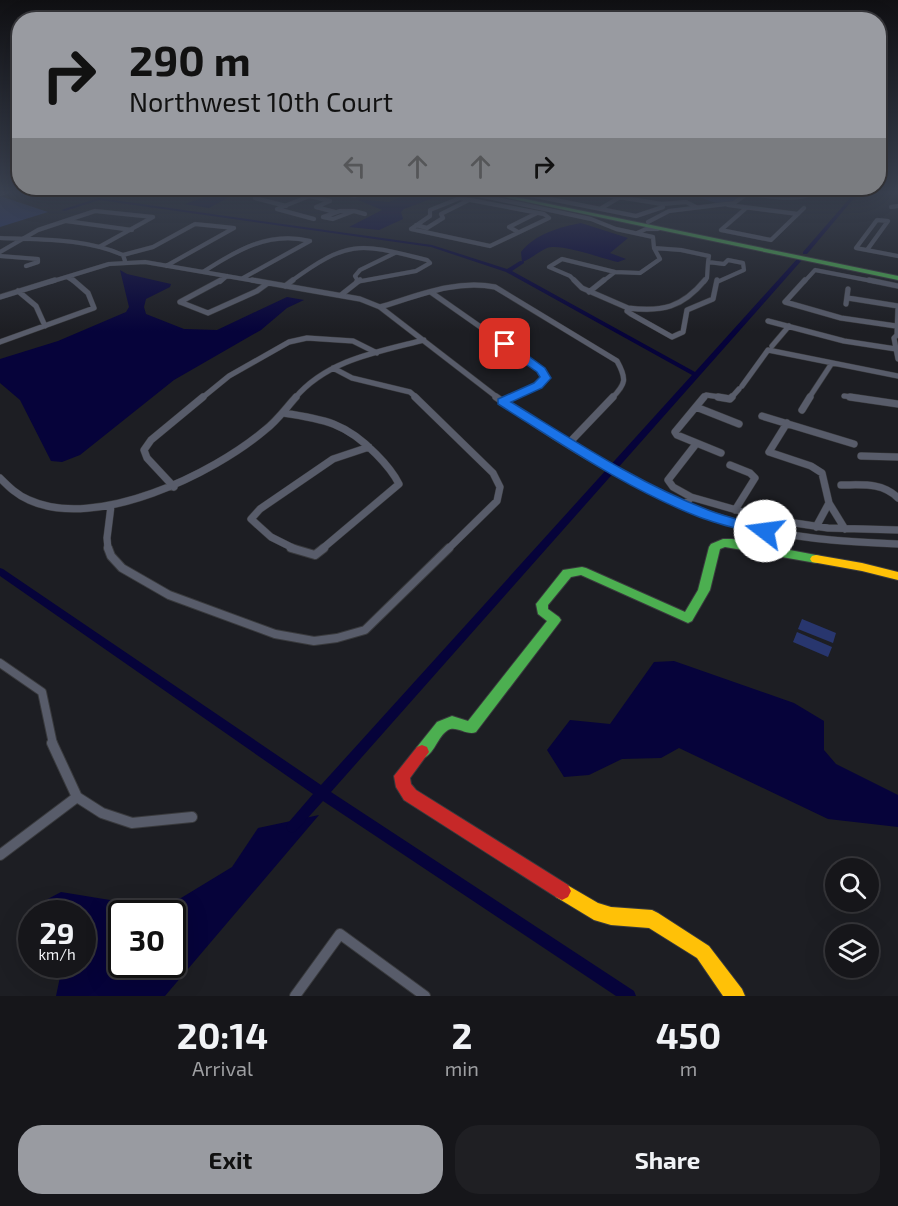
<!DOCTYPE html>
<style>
body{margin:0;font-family:"Exo 2",sans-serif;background:#1f1f23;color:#f1f3f6;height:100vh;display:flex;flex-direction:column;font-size:22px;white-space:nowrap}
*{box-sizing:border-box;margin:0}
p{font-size:20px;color:#9e9fa2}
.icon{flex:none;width:33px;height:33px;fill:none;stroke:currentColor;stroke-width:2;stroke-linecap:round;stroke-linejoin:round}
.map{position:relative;height:996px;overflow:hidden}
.details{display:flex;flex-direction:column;background:#16161a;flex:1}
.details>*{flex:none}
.banner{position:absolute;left:12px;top:12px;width:874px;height:183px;border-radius:24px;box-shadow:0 6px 24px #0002,0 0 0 2px #353539;background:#999ba1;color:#111;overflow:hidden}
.fabs{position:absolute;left:825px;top:858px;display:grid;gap:12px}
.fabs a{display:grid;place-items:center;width:54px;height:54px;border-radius:50%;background:#16161a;box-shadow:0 6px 24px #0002,0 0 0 2px #353539;font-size:30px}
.speed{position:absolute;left:18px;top:900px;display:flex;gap:12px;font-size:30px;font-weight:700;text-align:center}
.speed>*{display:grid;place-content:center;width:78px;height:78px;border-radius:50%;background:#16161a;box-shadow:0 6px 24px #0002,0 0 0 2px #353539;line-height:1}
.speed small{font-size:15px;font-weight:400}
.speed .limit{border:3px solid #111;border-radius:9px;background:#fff;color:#111}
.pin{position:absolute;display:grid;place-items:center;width:51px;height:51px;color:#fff;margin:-26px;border-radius:12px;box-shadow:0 3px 9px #0006}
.me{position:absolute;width:66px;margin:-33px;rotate:285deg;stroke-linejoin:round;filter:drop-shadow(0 0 4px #0008)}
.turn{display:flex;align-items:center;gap:21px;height:126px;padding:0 18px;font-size:27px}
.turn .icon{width:78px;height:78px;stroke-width:2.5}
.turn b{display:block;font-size:42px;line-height:51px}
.lanes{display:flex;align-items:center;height:57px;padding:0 18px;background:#0003;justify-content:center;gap:30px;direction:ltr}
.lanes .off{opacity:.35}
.eta{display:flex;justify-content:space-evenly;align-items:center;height:102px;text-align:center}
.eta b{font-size:36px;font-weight:700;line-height:42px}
.primary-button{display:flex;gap:12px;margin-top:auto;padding:12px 18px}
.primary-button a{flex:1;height:69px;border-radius:24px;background:#999ba1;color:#111;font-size:24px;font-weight:700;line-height:69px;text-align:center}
.primary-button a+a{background:#1f1f23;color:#f1f3f6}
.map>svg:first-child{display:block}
</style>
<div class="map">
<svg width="898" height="996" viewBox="0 0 898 996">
<rect width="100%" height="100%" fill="#1d1e23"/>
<path fill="#28366e" d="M749 191C725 210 714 204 690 192Z
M0 196 48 212 0 227Z
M802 619 836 633 833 643 798 629Z
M797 632 832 647 828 657 793 642Z"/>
<path fill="#06033a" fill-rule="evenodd" d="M221 191H245L231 196 209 208 185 204Z
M415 191H436L441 195 404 209 401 212 403 219 379 230 349 227 382 210 356 199 389 202Z
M581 223 628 238 610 253 626 259 618 262C603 259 561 243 547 248 538 252 531 259 522 262L521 252C535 234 560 227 581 223Z
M120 270 127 274 171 284 170 287 146 299 144 307 146 314 184 329 217 330 287 297 304 300 287 308 261 330 174 380 80 455 62 462 51 461 20 400 0 383V359L58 341 126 312 129 307Z
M674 661 794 703 824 721V750L836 764 898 795V827L828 819 679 748 661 758 622 759 589 775 564 777 547 750 570 720 610 724 654 662Z
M319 815 165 996H56L60 977 55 965 82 964V914L40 913 44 901 61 892 110 900 181 898 232 867 258 828ZM122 914H172V964H122Z"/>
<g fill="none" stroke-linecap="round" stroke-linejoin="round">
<path fill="#06033a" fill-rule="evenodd" d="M856 191H860L807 254H803V252Z
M99 198 432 245 507 269 520 261H524V263L512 271 695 372 797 259 802 260 331 792 634 991 636 996H616L323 801 296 831 292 833 288 831 286 827 288 823 313 794 0 576V568L3 569 321 785 692 375 506 272 431 247 99 200 65 211 61 210Z"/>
<defs>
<path id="street-far4" d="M335 191 355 196 367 191
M377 191H386
M460 191 591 219 616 229 653 237 654 248 660 259 640 273 615 272 602 282
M510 191 636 216 663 207 662 204 686 202 696 207
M581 191 662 204
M0 194 9 191
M749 194C771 196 797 203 817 191
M39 195 54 191
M310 196 330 201 316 207 335 212
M255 198 286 206
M460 198 544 214 549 218 490 246 411 229 430 216V210Z
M544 198 558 191
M728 205 798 214
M891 207 898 206
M277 209 322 191
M277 209 314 219
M600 209 620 197
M340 211H354L333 219 323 217Z
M354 211 365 214
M66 221 132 230
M648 222 669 211 734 203 751 191
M416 225 427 228 443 218 441 214 469 200
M721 230 771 240 804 208
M721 230 745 209
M518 232 509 227 537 213
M637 233 646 229H658
M0 238C42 240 84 238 123 255L125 261
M99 247 153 217
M654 248 681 250 709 256 708 262 724 264 728 260 743 263 744 270 717 282
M867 250 888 221 877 220 856 248 898 256
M0 252 38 230 95 211 153 217
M123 255 153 247 195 224 234 228
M0 256 38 259V262L26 266
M166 266 234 228
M203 272C237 250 269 231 310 241
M67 277 75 282
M243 278 310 241
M358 281 355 276 360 270 395 253
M50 282 109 264 145 262 261 282
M220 282 227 276
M290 282C349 239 359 243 427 260L430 263 416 271 356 282
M576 282 570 276 549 267 562 259 615 272
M704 282 707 278 708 262
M804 282 815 270 877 282"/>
<path id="street-far3" d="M252 280 360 299 380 307 498 398
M574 280 582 288 628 308 627 311 631 314 672 337 683 332 687 310 713 299 717 280
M805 280 785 302 841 318 896 326
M869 280 898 286
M285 286 293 280
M18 291 36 306 45 326
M589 292 604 280
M432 293 542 370 545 378 538 385 510 398
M341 295 360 280
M0 297 55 280
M848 298 898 306
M180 302 208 313 257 291 268 283
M180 302 221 280
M846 304 848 289
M380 307C417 296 456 279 495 287L617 361C627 379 626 384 612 398
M628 308C662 312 682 308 705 280
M898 308 897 335 894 338 898 359
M768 321 844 341 896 349
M0 342 94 308 88 293 73 280
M772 346 789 326
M333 368 352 378 410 392 417 398
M742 386 768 350 898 376
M844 396 860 398
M202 398 229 376 289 342 307 338 353 341 377 353
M295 398C327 360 377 352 424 340
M703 398 706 395 727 398
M731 398 739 389
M809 398 832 363"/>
<path id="street-far2" d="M415 397 493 473 500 487 497 501 448 549
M496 397C576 453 669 510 766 530 810 540 853 542 898 544
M704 397 675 432 677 435 721 453
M718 397 730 399 732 397
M850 397 898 404
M502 402 513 397
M696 407 739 424
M802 410 810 397
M283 413C324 419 346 423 376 454 385 463 393 472 399 484L322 549
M762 416 854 444
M787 423 769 452 811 466 822 473 829 503 845 529
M569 443 613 397
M861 456 898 457
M730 465 750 473 755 478 735 510
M0 478C9 487 17 495 29 500 96 531 213 474 265 430 277 421 286 408 296 397
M841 485C862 485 882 482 898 498
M174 487 147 458 144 450 151 440 203 397
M691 497 768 519 828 528 898 530
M684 506 691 497 673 487 668 480 696 444
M816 527 829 503
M108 549 107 538 111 506
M295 549 271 537 251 519 260 509 333 459 369 447"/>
<path id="street-far1" d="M108 548 111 556 122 568 169 595 275 634 314 641 337 638 365 630 449 548
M291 548 315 555 324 548
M0 663 42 692 53 744"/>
<path id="street" d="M52 743 77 797 102 813 132 823 192 817
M0 855 77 797
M295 996 340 934 425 996"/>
<path id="fast" d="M475 191H486L898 276V280Z
M723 539H732L816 555 820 556 822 559 820 562 816 563 725 547 720 549 710 590 692 621 688 623 581 575 571 577 548 605V609L559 617 561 620 559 623 476 732C467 736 456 725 448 730 437 737 435 754 422 759L417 757 415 752 417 747 437 722 452 716 468 721 547 621 538 614 536 604 563 570 582 567 586 568 685 612 698 590 709 547 711 544Z"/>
<path id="slow" d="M816 555 862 563 898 572V580L862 571 812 562 810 559 812 556Z
M562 882 598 903 611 907 652 910 658 913 709 946 742 989 745 996H723L697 958 649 928 611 925 594 920 556 897 553 891 556 885Z"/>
<path id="jam" d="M422 745 427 747 429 752 410 778 411 784 416 790 568 885 571 891 568 897 562 900 556 897 404 800 396 787 394 776 417 747Z"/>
</defs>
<use href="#street-far4" stroke="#393a3d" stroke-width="4.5"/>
<use href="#street-far3" stroke="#393a3d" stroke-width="6"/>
<use href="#street-far2" stroke="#393a3d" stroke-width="8"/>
<use href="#street-far1" stroke="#393a3d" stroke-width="10"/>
<use href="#street" stroke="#393a3d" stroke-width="12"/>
<use href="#fast" stroke="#393a3d" stroke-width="2"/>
<use href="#slow" stroke="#393a3d" stroke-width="2"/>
<use href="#jam" stroke="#393a3d" stroke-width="2"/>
<use href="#street-far4" stroke="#585c6a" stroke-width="4"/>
<use href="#street-far3" stroke="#585c6a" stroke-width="5"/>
<use href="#street-far2" stroke="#585c6a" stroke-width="7"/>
<use href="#street-far1" stroke="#585c6a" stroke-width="8"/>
<use href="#street" stroke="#585c6a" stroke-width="10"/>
<use href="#fast" fill="#4caf50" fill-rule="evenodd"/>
<use href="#slow" fill="#ffc107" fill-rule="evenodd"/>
<use href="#jam" fill="#c62828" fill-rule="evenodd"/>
</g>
<linearGradient id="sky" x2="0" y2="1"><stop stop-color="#101013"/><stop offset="0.58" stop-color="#3a4150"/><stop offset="1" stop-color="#3a4150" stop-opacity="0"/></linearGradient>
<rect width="898" height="331" fill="url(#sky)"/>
<path fill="#1a73e8" stroke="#114b97" stroke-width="1.5" d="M501 342H509L545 368 551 378 542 388 511 402C575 441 638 483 708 510 728 518 750 522 770 528L772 531 770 535 765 536C743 530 720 525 699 517 627 489 563 445 498 404V399L534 383 540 377 537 372 501 347Z"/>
</svg>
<div class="fabs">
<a><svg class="icon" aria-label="search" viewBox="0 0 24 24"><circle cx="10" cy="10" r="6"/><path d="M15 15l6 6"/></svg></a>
<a><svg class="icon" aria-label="layers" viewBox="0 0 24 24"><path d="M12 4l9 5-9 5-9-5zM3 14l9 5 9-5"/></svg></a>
</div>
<div class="speed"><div>29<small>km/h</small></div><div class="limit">30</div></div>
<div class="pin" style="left:505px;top:344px;background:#d93025"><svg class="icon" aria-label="arrive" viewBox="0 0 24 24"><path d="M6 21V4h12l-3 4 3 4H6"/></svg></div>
<svg class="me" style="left:765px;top:531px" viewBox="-20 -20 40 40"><circle r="19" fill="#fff"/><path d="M0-13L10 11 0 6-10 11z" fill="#1a73e8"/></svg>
<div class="banner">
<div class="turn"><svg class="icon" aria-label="right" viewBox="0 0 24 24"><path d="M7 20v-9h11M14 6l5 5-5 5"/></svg><div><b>290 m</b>Northwest 10th Court</div></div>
<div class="lanes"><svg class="icon off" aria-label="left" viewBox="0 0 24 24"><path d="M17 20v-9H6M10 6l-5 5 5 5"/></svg><svg class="icon off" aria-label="ahead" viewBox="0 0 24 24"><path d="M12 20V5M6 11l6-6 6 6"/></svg><svg class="icon off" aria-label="ahead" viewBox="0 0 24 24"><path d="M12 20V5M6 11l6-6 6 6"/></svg><svg class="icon" aria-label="right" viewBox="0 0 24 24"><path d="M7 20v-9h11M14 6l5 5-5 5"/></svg></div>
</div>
</div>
<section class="details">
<div class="eta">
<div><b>20:14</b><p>Arrival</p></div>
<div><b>2</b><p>min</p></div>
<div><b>450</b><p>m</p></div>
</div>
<div class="primary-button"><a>Exit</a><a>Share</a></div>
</section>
